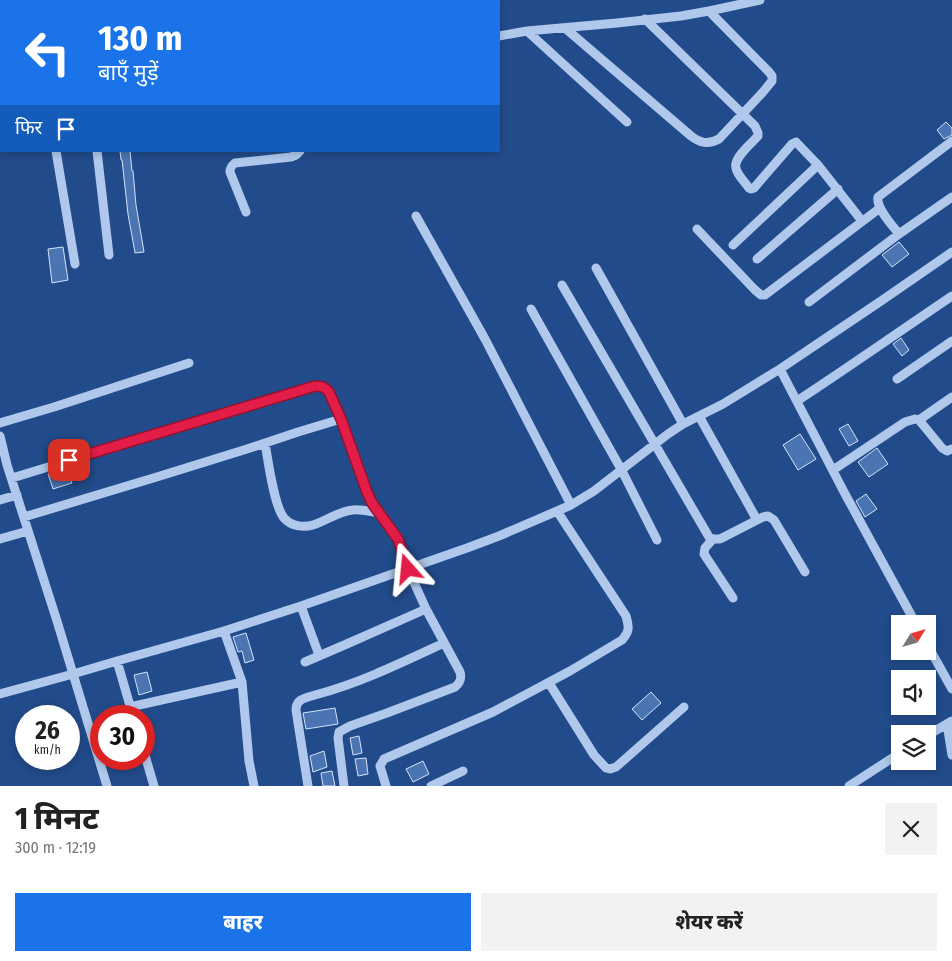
<!DOCTYPE html>
<html lang="hi">
<meta charset="utf-8">
<style>
body{margin:0;font-family:"Fira Sans Condensed","Noto Sans Devanagari",sans-serif;background:#f2f2f2;color:#222;height:100vh;display:flex;flex-direction:column;font-size:19px;white-space:nowrap}
*{box-sizing:border-box;margin:0}
p{font-size:16px;color:#767676}
.icon{flex:none;width:28px;height:28px;fill:none;stroke:currentColor;stroke-width:2;stroke-linecap:round;stroke-linejoin:round}
.map{position:relative;height:786px;overflow:hidden}
.drawer{display:flex;flex-direction:column;background:#fff;flex:1}
.drawer>*{flex:none}
.hud{position:absolute;left:0px;top:0px;width:500px;height:152px;box-shadow:0 2px 8px #0003;background:#1a73e8;color:#fff;overflow:hidden}
.needle{width:32px;rotate:53deg}
.buttons{position:absolute;left:891px;top:615px;display:grid;gap:10px}
.buttons a{display:grid;place-items:center;width:45px;height:45px;border-radius:0px;background:#fff;box-shadow:0 2px 8px #0003;font-size:25px}
.speed{position:absolute;left:15px;top:705px;display:flex;gap:10px;font-size:25px;font-weight:700;text-align:center}
.speed>*{display:grid;place-content:center;width:65px;height:65px;border-radius:50%;background:#fff;box-shadow:0 2px 8px #0003;line-height:1}
.speed small{font-size:12px;font-weight:400}
.speed .limit{border:8px solid #d22;background:#fff;color:#111}
.pin{position:absolute;display:grid;place-items:center;width:42px;height:42px;color:#fff;margin:-21px;border-radius:10px;box-shadow:0 2px 8px #0006}
.me{position:absolute;width:55px;margin:-28px;rotate:342deg;stroke-linejoin:round;filter:drop-shadow(0 0 4px #0008)}
.turn{display:flex;align-items:center;gap:18px;height:105px;padding:0 15px;font-size:22px}
.turn .icon{width:65px;height:65px;stroke-width:2.5}
.turn b{display:block;font-size:35px;line-height:42px}
.then{display:flex;align-items:center;height:48px;padding:0 15px;background:#0003;gap:10px;font-size:19px}
.round{display:grid;place-items:center;flex:none;width:52px;height:52px;border-radius:0px;background:#f2f2f2}
.head{display:flex;align-items:center;justify-content:space-between;height:85px;padding:0 15px}
h1{font-size:30px;font-weight:800;line-height:38px}
.cta{display:flex;gap:10px;margin-top:auto;padding:10px 15px}
.cta a{flex:1;height:58px;border-radius:0px;background:#1a73e8;color:#fff;font-size:20px;font-weight:800;line-height:58px;text-align:center}
.cta a+a{background:#f2f2f2;color:#222}
.map>svg:first-child{display:block}
</style>
<div class="map">
<svg width="952" height="786" viewBox="0 0 952 786">
<rect width="100%" height="100%" fill="#224b8b"/>
<path fill="#4b75b2" stroke="#d4e3f8" d="M946 122 952 128V135L944 139 937 130Z
M120 151H130L132 171H133L136 205 144 252 135 253 128 214 122 160H121Z
M899 242 909 254 892 267 882 255Z
M63 247 68 280 52 283 48 249Z
M901 338 909 350 902 356 893 344Z
M848 424 858 441 849 446 839 429Z
M800 434 816 459 798 470 783 445Z
M877 448 888 464 869 477 858 462Z
M67 468 72 483 53 489 48 474Z
M866 494 877 509 865 517 856 501Z
M246 633 254 660 245 663 242 651 238 652 233 637Z
M147 672 152 691 139 695 134 675Z
M651 692 661 703 642 720 632 709Z
M335 708 338 724 306 729 303 713Z
M359 736 362 753 353 755 350 738Z
M324 751 327 767 313 772 310 756Z
M366 758 368 774 358 776 355 759Z
M423 761 429 774 413 782 406 769Z
M332 771 335 786H323L321 773Z"/>
<g fill="none" stroke-linecap="round" stroke-linejoin="round">
<path stroke="#afc8eb" stroke-width="9" d="M279 0H281
M483 0 484 1
M645 19 755 126 758 133V136C751 144 733 158 736 168 737 175 745 182 749 188L751 189 754 188 792 144 796 142 818 165 862 221
M565 28 691 136C700 143 708 145 719 139L763 92 772 81V76L769 72 709 11
M527 31 627 122
M499 36 527 31 617 23 681 16 709 11 760 0
M0 108H1
M56 151 75 264
M97 151 109 255
M246 212 230 172C230 168 231 166 235 163L291 157 296 155 300 151
M416 216 485 339 571 505
M697 229 755 290 761 295H765L880 208
M899 234C892 225 876 208 878 197L952 141
M733 245 818 165
M757 259 838 189
M596 268 683 424
M562 285 709 537 713 539H720L763 517 768 516 774 520 805 572
M809 302 899 234 952 197
M531 309 621 469 657 540
M780 369 844 492 916 624
M897 379 952 341
M797 401C849 367 900 331 952 296
M699 416 757 520
M919 420 952 397
M0 423 54 407 189 363
M0 436 7 465 57 621 107 786
M265 443C268 460 274 506 284 518 291 526 303 528 313 525 326 521 339 511 353 510 362 509 371 512 379 513
M833 470 905 422 915 419 919 420 942 448 947 451 952 449
M12 478 315 386 324 387 329 392 341 419 367 492 372 503 397 539 408 569 426 609 460 672C462 679 460 683 455 687L387 713 350 726 339 732 338 738 344 786
M0 500 17 495
M24 517 160 476 247 449 298 432 341 419
M0 539 28 531
M713 539 705 548 704 554 733 598
M301 606 319 655
M224 631 242 682 249 761 254 786
M928 646 952 689
M117 661 133 716
M305 662 349 643 426 609
M549 683 594 755 606 768 610 769 616 767 684 707
M0 694 73 674 117 661 224 631 301 606 467 548 499 536 571 505 594 491 668 434 683 424 723 404 780 369 881 301 952 252
M130 707 242 682
M947 724 952 755
M928 735 952 721
M144 752 154 786
M308 786 296 710C296 699 305 698 315 695 360 683 401 663 444 643
M386 786 380 766 384 759 493 712 570 671 622 640C630 631 629 627 626 616L557 511
M431 786 463 771
M849 786 900 753"/>
</g>
<g fill="none" stroke-linecap="round" stroke-linejoin="round">
<defs>
<path id="route" d="M69 460 315 386C322 386 325 387 329 392L341 419 367 492 372 503 398 539 408 569"/>
</defs>
<use href="#route" stroke="#92132f" stroke-width="12"/>
<use href="#route" stroke="#e11d48" stroke-width="9"/>
</g>
</svg>
<div class="buttons">
<a><svg class="needle" viewBox="-14 -14 28 28"><path d="M0-13l5 13h-10z" fill="#e53935"/><path d="M0 13l5-13h-10z" fill="#767676"/></svg></a>
<a><svg class="icon" aria-label="sound" viewBox="0 0 24 24"><path d="M4 9h4l5-4v14l-5-4H4zM17 9q2 3 0 6"/></svg></a>
<a><svg class="icon" aria-label="layers" viewBox="0 0 24 24"><path d="M12 4l9 5-9 5-9-5zM3 14l9 5 9-5"/></svg></a>
</div>
<div class="speed"><div>26<small>km/h</small></div><div class="limit">30</div></div>
<div class="pin" style="left:69px;top:460px;background:#d93025"><svg class="icon" aria-label="arrive" viewBox="0 0 24 24"><path d="M6 21V4h12l-3 4 3 4H6"/></svg></div>
<svg class="me" style="left:408px;top:569px" viewBox="-20 -20 40 40"><path d="M0-17L14 15 0 8-14 15z" fill="#e11d48" stroke="#fff" stroke-width="4"/></svg>
<div class="hud">
<div class="turn"><svg class="icon" aria-label="left" viewBox="0 0 24 24"><path d="M17 20v-9H6M10 6l-5 5 5 5"/></svg><div><b>130 m</b>बाएँ मुड़ें</div></div>
<div class="then">फिर<svg class="icon" aria-label="arrive" viewBox="0 0 24 24"><path d="M6 21V4h12l-3 4 3 4H6"/></svg></div>
</div>
</div>
<section class="drawer">
<div class="head"><div><h1>1 मिनट</h1><p>300 m · 12:19</p></div><a class="round"><svg class="icon" aria-label="close" viewBox="0 0 24 24"><path d="M6 6l12 12M18 6L6 18"/></svg></a></div>
<div class="cta"><a>बाहर</a><a>शेयर करें</a></div>
</section>
